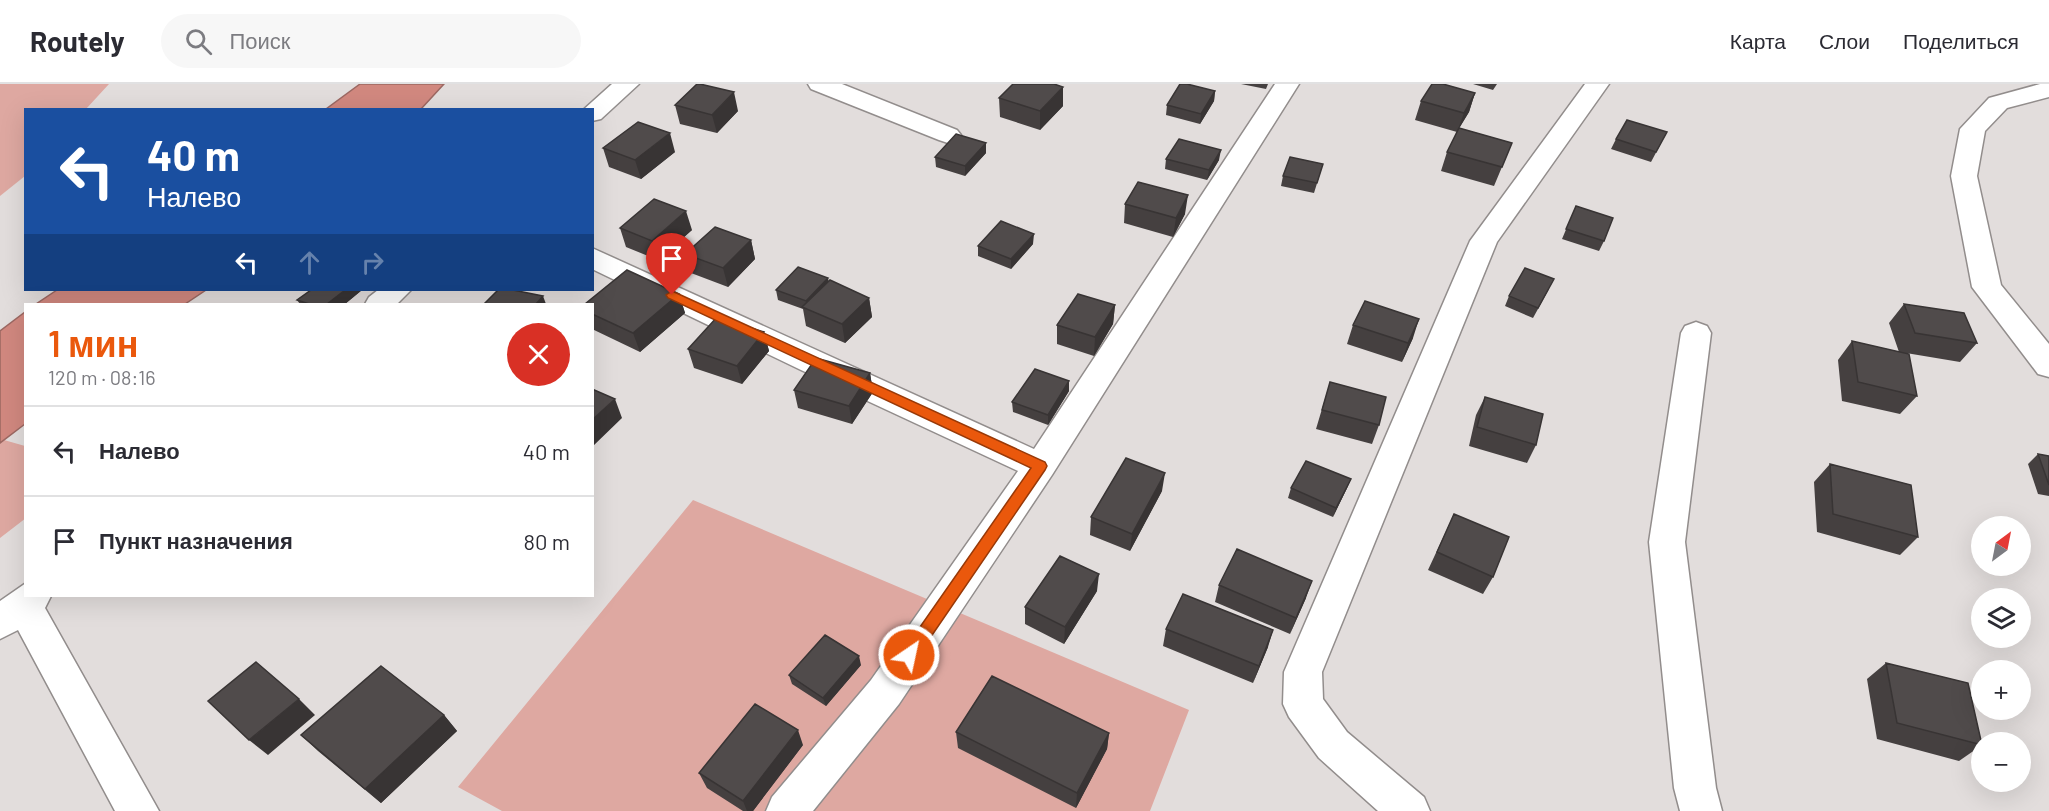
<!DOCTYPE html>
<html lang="ru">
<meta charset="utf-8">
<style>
body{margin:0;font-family:Barlow,sans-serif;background:#f7f7f7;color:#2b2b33;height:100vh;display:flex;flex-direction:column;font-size:22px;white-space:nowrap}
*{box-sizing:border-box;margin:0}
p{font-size:20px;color:#7c7c81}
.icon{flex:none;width:33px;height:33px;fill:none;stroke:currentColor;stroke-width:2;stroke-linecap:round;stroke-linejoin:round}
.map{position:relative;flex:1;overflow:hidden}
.panel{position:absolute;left:24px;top:219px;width:570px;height:294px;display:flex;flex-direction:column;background:#fff;border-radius:0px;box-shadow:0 6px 24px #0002}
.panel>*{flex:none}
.hud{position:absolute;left:24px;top:24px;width:570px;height:183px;border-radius:0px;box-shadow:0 6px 24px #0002;background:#1a4fa0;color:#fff;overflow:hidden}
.needle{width:39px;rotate:32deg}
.tools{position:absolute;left:1971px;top:432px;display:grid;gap:12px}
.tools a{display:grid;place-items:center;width:60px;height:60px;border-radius:50%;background:#fff;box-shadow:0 6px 24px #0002;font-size:30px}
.pin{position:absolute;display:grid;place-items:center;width:51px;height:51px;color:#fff;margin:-62px -26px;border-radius:50% 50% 50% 0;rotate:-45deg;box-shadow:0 0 6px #0007}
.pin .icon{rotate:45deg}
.me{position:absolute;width:66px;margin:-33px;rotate:34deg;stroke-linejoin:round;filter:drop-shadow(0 0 4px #0008)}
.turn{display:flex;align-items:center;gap:21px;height:126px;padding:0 24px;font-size:27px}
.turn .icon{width:78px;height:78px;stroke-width:2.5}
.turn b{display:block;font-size:42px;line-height:51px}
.lanes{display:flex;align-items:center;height:57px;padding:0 24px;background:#0003;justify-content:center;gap:30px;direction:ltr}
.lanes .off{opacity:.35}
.round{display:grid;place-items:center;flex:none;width:63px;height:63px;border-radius:32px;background:#f7f7f7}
.overview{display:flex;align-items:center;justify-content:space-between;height:102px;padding:0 24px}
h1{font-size:36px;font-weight:600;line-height:45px;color:#ea580c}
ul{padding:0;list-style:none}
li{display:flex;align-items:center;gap:18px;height:90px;padding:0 24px;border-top:2px solid #e1e1e2}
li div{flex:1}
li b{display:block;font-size:22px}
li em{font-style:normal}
header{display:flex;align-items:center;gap:36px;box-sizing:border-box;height:84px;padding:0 30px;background:#fff;border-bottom:2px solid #e1e1e2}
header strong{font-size:28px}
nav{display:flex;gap:33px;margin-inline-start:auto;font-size:21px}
.search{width:420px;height:54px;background:#f7f7f7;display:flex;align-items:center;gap:15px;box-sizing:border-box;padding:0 21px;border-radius:33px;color:#7c7c81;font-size:22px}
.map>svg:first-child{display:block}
</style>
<header>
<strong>Routely</strong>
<div class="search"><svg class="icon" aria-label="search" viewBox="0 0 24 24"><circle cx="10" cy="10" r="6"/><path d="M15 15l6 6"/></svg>Поиск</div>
<nav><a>Карта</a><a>Слои</a><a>Поделиться</a></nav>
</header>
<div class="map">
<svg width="2049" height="727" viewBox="0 0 2049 727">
<rect width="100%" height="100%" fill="#e2dddc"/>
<path fill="#dea8a1" d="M0 0H109L86 25 26 26 25 92 0 112Z
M4 356 25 362 26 434 0 454V359Z
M693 416 1189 626 1150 727H502L458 703Z"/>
<path fill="#d1887f" stroke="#9c6862" stroke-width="1.5" d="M360 0H444L421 25H326Z
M57 206H206L185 220H36Z
M25 228V340L0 359V247Z"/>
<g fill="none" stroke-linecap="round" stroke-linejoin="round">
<defs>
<path id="minor" d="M612 0H639L601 35 592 37V26H583Z
M808 0H842L957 46 961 51 957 56 948 59 939 56 811 5Z
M1275 0H1299L1052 391 899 620 813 727H766L772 713 871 596 1018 387 801 286 592 185V164L1034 365Z
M1585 0H1609L1497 158 1322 588 1323 615 1347 648 1424 713 1430 727H1378L1319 674 1289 633 1283 620 1284 588 1470 157Z
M2040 0H2049V13L2007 24 1985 47 1977 92 2001 201 2049 260V293L2038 290 1972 203 1951 92 1960 45 1989 14Z
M378 206H411L397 220H365L369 213Z
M1696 238 1707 242 1711 249 1685 458 1716 704 1722 727H1680L1674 704 1649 458 1681 249 1685 242Z
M26 499V512H51L45 524 159 727H115L18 546 0 555V517Z"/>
</defs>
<use href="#minor" stroke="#928d8c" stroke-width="3"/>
<use href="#minor" fill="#fff" fill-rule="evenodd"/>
</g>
<path fill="#454040" d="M1241 0H1268L1266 5Z
M1473 0H1497L1493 6Z
M1215 7 1214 17 1200 40 1166 31 1167 21Z
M1475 9 1469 28 1459 44 1512 59 1494 102 1441 87 1447 68 1457 48 1415 36 1421 17Z
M999 14 1063 22 1040 46 1000 33Z
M675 21 738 27 717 49 680 40Z
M1667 48 1651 78 1611 65 1616 55Z
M986 59V69L965 92 936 83 935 73Z
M603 64 675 68 641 95 609 83Z
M1166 75 1219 76 1207 96 1165 85Z
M1323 80 1314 109 1281 102 1283 92Z
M1125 120 1185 130 1173 153 1124 139Z
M1576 122 1604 157 1599 167 1562 155Z
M620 144 692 146 658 176 626 163Z
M751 156 755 175 728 203 691 189 685 170Z
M1033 160 1011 185 978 172V162Z
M829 198 869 214 872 233 845 259 806 242 803 225 778 216 776 206Z
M1549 205 1533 234 1505 222 1509 212Z
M362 206 345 220H300L297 216Z
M679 210 685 229 640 268 592 245V220Z
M1904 220 1977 259 1960 278 1906 269 1917 312 1900 330 1842 317 1838 276 1852 257 1899 268 1889 239Z
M1115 221 1113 240 1094 272 1057 260V241Z
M1353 241 1413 254 1402 278 1347 260Z
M764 248 769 267 742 300 694 284 688 265Z
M870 289 873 308 852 340 798 324 794 306Z
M1330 298 1379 341 1372 360 1316 345Z
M1069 307 1048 341 1013 328 1012 318Z
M1485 313 1536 361 1527 379 1469 362 1476 331Z
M2038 370 2049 372V412L2038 410 2028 380Z
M1830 380 1918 453 1900 471 1817 448 1814 398Z
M1351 395 1347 404 1333 433 1288 414 1291 404Z
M1162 407 1130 467 1090 451 1091 433Z
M1454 430 1493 493 1483 510 1428 486Z
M1219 501 1306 514 1290 550 1215 518Z
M1097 507 1064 560 1025 540V523Z
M1166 545 1268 563 1253 599 1163 562Z
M1886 579 1982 661 1959 677 1877 655 1867 595Z
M861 581 826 622 792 600 789 591Z
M444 631 457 647 381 719 318 667 301 651Z
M956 648 1109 649 1107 665 1076 724 958 664Z
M803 661 753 727H743L707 704 699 689Z"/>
<path fill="#383434" d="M1063 3V22L1040 46V27Z
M1215 7 1214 17 1200 40 1201 30Z
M734 8 738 27 717 49 712 31Z
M1475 9 1469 28 1457 48 1464 29Z
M670 49 675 68 641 95 635 76Z
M986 59V69L965 92V82Z
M1221 66 1219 76 1207 96 1209 86Z
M1188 111 1185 130 1173 153 1176 134Z
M686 127 692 146 658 176 652 157Z
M1034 150 1033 160 1011 185V175Z
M751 156 755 175 728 203 723 184Z
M828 194 830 204 808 225 806 217Z
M345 206H362L345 220H327Z
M679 210 685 229 640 268 633 249Z
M543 212 546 220H536Z
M869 214 872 233 845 259 842 240Z
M1115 221 1113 240 1094 272 1095 253Z
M1419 235 1413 254 1402 278 1408 259Z
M764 248 769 267 742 300 737 282Z
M870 289 873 308 852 340 849 322Z
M1069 297V307L1048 341V331Z
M615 315 622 334 592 363V336Z
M1165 389 1162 407 1130 467 1132 450Z
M1351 395 1347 404 1333 433 1336 424Z
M1099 490 1097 507 1064 560 1065 543Z
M1312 497 1306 514 1290 550 1296 534Z
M1273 546 1268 563 1253 599 1259 582Z
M859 572 861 581 826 622 823 614Z
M299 615 315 631 268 671 249 656Z
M444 631 457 647 381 719 365 705Z
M798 646 803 661 753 727H747L743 717Z
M1109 649 1107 665 1076 724 1077 709Z"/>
<path fill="#504b4b" stroke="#383434" stroke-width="1.5" d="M697 0H700L734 8 712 31 675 21Z
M1013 0H1054L1063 3 1040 27 999 14Z
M1180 0H1187L1215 7 1201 30 1167 21Z
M1432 0H1443L1475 9 1464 29 1421 17Z
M1627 36 1667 48 1656 68 1616 55Z
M638 38 670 49 635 76 603 64Z
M1459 44 1512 59 1502 83 1447 68Z
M956 50 986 59 965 82 935 73Z
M1179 55 1221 66 1209 86 1166 75Z
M1290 73 1323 80 1317 99 1283 92Z
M1138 98 1188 111 1176 134 1125 120Z
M654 115 686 127 652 157 620 144Z
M1576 122 1613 134 1604 157 1566 145Z
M1001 137 1034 150 1011 175 978 162Z
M715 143 751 156 723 184 685 170Z
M798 183 828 194 806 217 776 206Z
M1525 184 1554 195 1538 224 1509 212Z
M627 186 679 210 633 249 592 230V220H585Z
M830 196 869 214 842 240 802 223Z
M311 206H345L327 220H309L297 216Z
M498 206H513L543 212 536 220H484Z
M1078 210 1115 221 1095 253 1057 241Z
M1365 217 1419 235 1408 259 1353 241Z
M1904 220 1964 229 1977 259 1915 249Z
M717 233 764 248 737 282 688 265Z
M1852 257 1909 270 1917 312 1858 298Z
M816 274 870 289 849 322 794 306Z
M1035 285 1069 297 1048 331 1012 318Z
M1330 298 1386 313 1379 341 1322 326Z
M592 305 615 315 592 336Z
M1485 313 1543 330 1536 361 1477 343Z
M2038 370 2049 372V401Z
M1126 374 1165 389 1132 450 1091 433Z
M1306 377 1351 395 1336 424 1291 404Z
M1830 380 1911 401 1918 453 1833 430Z
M1454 430 1509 453 1493 493 1437 468Z
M1237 465 1312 497 1296 534 1219 501Z
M1060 472 1099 490 1065 543 1025 523Z
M1183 510 1273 546 1259 582 1166 545Z
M825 551 859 572 823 614 789 591Z
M256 578 299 615 249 656 208 617Z
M1886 579 1968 599 1982 661 1897 639Z
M381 582 444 631 365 705 301 651Z
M992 592 1109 649 1077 709 956 648Z
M755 620 798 646 743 717 699 689Z"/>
<path fill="#ea580c" stroke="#983908" stroke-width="1.5" d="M672 207 1045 378 1047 382 1045 386 915 576 909 578 904 576 901 571 904 566 1031 384 668 214 666 211Z"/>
</svg>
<div class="tools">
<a><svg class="needle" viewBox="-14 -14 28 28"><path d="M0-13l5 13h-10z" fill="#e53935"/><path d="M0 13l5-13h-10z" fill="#7c7c81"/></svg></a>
<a><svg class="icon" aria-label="layers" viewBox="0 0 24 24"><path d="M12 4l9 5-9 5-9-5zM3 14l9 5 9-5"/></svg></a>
<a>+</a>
<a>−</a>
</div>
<div class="pin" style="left:672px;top:211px;background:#d93025"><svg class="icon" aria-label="arrive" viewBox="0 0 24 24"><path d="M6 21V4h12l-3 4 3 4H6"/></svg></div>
<svg class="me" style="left:909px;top:571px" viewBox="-20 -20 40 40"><circle r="17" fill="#ea580c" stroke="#fff" stroke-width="3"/><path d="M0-11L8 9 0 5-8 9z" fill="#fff"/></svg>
<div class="hud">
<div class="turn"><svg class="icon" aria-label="left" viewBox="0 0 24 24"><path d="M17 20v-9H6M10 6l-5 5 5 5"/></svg><div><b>40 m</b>Налево</div></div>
<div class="lanes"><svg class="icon" aria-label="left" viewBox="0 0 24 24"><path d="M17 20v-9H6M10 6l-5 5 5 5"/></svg><svg class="icon off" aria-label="ahead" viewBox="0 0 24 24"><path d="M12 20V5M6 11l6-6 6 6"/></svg><svg class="icon off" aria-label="right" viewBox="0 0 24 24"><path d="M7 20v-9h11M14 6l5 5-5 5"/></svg></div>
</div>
<section class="panel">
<div class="overview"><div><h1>1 мин</h1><p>120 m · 08:16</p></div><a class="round" style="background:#d93025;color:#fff"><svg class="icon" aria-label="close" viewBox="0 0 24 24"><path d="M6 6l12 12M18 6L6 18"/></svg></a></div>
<ul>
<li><svg class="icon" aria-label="left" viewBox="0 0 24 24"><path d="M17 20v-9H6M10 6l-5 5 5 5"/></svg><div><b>Налево</b></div><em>40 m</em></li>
<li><svg class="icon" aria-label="arrive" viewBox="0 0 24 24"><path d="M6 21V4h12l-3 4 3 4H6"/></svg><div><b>Пункт назначения</b></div><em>80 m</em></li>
</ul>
</section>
</div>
